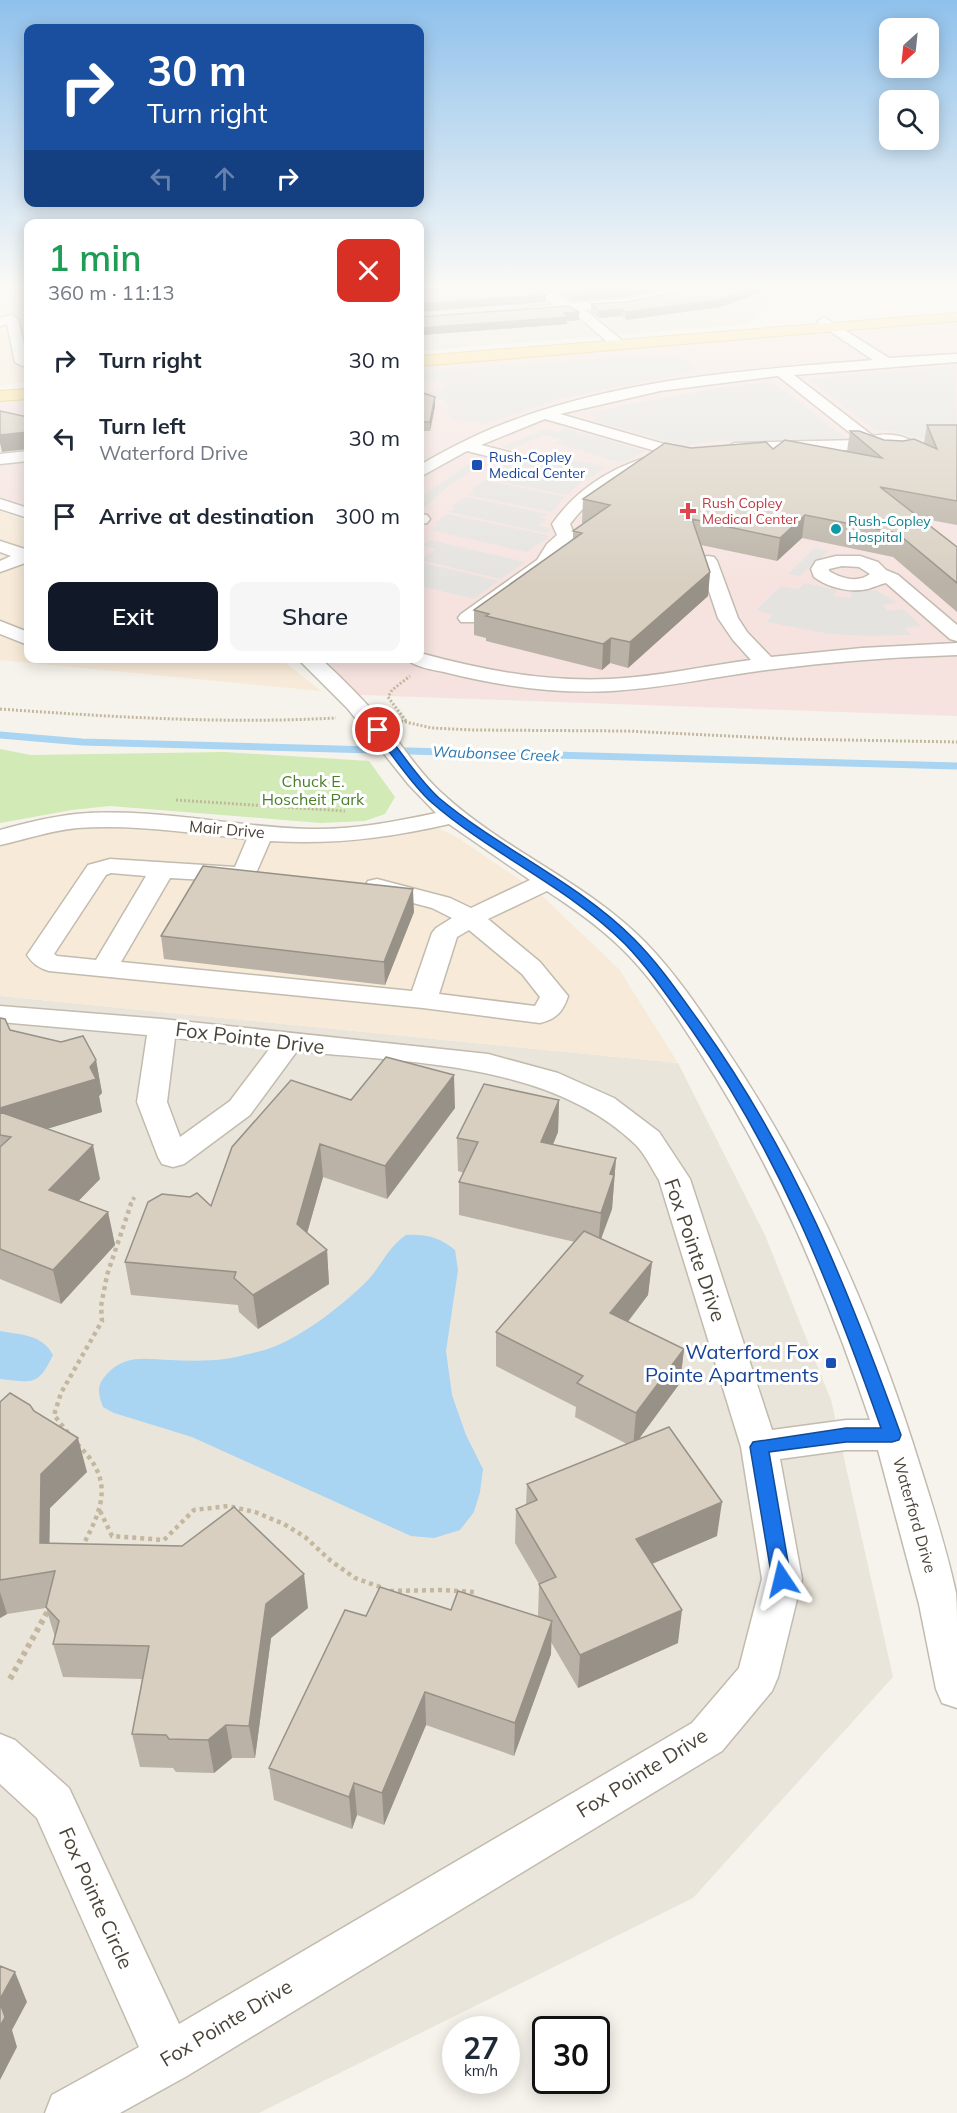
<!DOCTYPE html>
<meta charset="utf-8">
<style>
body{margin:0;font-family:Mulish,sans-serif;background:#f6f6f7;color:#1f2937;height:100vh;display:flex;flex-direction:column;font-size:22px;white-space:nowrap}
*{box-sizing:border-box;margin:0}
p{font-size:20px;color:#747a83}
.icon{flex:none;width:33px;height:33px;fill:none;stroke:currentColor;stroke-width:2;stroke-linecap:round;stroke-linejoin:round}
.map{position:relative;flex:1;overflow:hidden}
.drawer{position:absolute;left:24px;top:219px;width:400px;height:444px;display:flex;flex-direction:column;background:#fff;border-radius:12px;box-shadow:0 3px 15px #0003}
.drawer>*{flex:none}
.hud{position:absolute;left:24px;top:24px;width:400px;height:183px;border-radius:12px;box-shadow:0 3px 15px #0003;background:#1a4fa0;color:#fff;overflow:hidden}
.needle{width:39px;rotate:207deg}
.controls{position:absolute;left:879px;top:18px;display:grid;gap:12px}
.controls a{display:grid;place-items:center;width:60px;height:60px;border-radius:12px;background:#fff;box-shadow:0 3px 15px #0003;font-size:30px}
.speed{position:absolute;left:442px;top:2016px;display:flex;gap:12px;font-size:30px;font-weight:700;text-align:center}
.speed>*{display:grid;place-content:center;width:78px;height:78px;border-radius:50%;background:#fff;box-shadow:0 3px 15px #0003;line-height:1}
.speed small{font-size:15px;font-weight:400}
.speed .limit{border:3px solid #111;border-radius:9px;background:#fff;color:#111}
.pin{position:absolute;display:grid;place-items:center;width:51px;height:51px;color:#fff;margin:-26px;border:3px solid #fff;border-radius:50%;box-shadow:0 2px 6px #0007}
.me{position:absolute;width:66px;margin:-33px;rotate:350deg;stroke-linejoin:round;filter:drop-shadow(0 0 4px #0008)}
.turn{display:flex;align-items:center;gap:21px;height:126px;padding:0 24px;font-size:27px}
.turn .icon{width:78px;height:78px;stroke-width:2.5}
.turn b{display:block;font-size:42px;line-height:51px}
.lanes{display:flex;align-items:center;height:57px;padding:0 24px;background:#0003;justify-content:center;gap:30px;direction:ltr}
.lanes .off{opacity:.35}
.round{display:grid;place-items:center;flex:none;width:63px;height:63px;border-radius:12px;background:#f6f6f7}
.head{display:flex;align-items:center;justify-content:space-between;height:102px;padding:0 24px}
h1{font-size:36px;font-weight:600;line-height:45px;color:#1e9e55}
.cta{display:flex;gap:12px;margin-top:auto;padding:12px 24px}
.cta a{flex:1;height:69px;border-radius:12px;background:#111827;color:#fff;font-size:24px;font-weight:600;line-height:69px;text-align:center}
.cta a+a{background:#f6f6f7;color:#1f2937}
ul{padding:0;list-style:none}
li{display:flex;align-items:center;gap:18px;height:78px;padding:0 24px}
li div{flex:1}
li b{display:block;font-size:22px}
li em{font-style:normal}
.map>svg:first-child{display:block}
</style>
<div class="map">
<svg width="957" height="2113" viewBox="0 0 957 2113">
<rect width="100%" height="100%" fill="#f6f3ec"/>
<path fill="#eae5da" d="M420 289H793L748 324 420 351Z
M0 996 678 1063 765 1235 831 1400 893 1677 693 1898 259 2113H0Z"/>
<path fill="#f7ead8" d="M0 289H28V382L0 385Z
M0 511 28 521V658L281 659 321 691 0 660Z
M104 820 255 837 427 822 460 839 539 893 619 969 678 1063 0 996V844Z"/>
<path fill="#f6e3e0" d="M957 320V716L360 695 322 659 420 658V364L777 337Z
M28 396V506L0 497V399Z"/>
<path fill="#d2eab5" d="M0 749 31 755 224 752 369 761 395 797 385 814 365 821 321 823 110 806 72 810 0 823Z"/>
<path fill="#e5e3e0" d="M664 353 667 356 678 355 698 371 564 398 486 424 453 419 448 413 449 407 442 400 426 395 445 385 438 380 420 381V373Z
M955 366 957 429 922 439 887 430 877 431 808 379Z
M771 382 788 393 848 440 717 441 683 446 591 420 598 417 590 414 624 405 724 387Z
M565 428 646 451 622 463 555 443 562 440 545 435 511 449 502 447 545 429 558 432Z
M533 452 607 467 586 480 506 463 512 460 519 461Z
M468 464 480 466 449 486 420 511V498Z
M504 465 558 476 583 481 567 495 487 479 492 475 489 474Z
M485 480 565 497 551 512 469 495 475 492 471 490Z
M466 497 548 514 542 518 546 520 538 525 552 529 546 533 450 512 456 508 451 506Z
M448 514 514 528 550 536 527 552 431 530 438 525 433 524Z
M430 540 525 562 501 579 420 560 436 549 422 545Z
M815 548 829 551 800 576 788 574Z
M423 563 471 574 498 581 474 599 420 586V574L424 571 420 569V565Z
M805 583 837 590 834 596 851 598V592L876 590 897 603 883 605 888 611 903 609 921 626 905 628 911 635 870 636 829 634 767 622 772 615 756 610 781 586 798 589Z"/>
<path fill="#a9d4f2" d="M406 1235C426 1234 439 1237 455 1250L458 1270 446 1351 452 1395 466 1435 483 1469 480 1492 474 1512 460 1530 434 1538 411 1536 192 1437 114 1413 103 1407C98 1394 96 1385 107 1374 125 1354 146 1359 170 1360 185 1361 201 1361 216 1360 230 1359 244 1355 257 1352 294 1344 341 1307 368 1280 382 1265 388 1247 406 1235Z
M0 1331C21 1335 42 1334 53 1355 38 1387 32 1382 0 1379Z"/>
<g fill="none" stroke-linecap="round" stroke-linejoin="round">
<path stroke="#a9d4f2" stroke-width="7" d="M0 735 82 742 957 766"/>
<defs>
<path id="minor" d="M526 289H543L572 303 626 299 676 289H703L697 293 626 307 585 310 624 342 626 345 619 349 614 348 578 316 568 311 528 313 526 310 528 307 554 305Z
M12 315 18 319 28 360 27 365 22 366 15 362 7 324 0 326V318Z
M824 317 889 358 957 354V362L794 375 873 436C890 432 904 436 919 444L922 450C908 467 873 462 857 450L728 451 726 448 734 443 859 440 778 376 660 391 560 414 685 450 687 453 685 456H673L545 419 481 445 513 453 515 456 513 459 507 461 467 451 420 477V465C448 449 476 434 506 423 622 378 750 370 873 360L819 324 818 321ZM883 443 896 444 905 448 889 451 872 446Z
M28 451V461L0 464V454Z
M659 454 667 459 665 462C626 474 594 492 570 524L575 536 560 551 550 567 475 622H461L458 618 461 614 537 560 547 544 557 535 552 524C578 487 615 465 659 454Z
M0 499 28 508V518L0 509Z
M420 514 427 515 430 519 427 523 420 524Z
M0 541 28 550V562L0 572V561L11 556 0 552Z
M708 556 714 557 717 561 738 618 747 632 771 657 862 648 957 643V655C893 657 829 662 766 670 714 677 663 688 612 691 555 694 499 686 444 672 434 670 413 667 406 658H420V653C483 670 544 682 610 679 657 677 704 666 751 660L733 640 718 618 699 561 702 557Z
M836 556H860L878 562 886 570 898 575 957 625V641L950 639 886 583C881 584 874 587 868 589 850 593 829 588 814 577L811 569 816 561ZM842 566 859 567 870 574C858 583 842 579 829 571V569Z
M0 621 28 632V645L0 634Z
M297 658H320C344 680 366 702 387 727 406 751 422 776 445 796 507 852 588 883 646 943 676 974 700 1010 724 1046 812 1176 875 1319 921 1469 934 1510 947 1551 956 1593 957 1605 957 1619 957 1631 957 1657 957 1683 957 1708L942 1703 936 1689 919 1604 878 1450H846L780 1459 802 1579 778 1677 772 1691 722 1751 187 2076 120 2113H45L52 2095 139 2047 37 1818 0 1784V1734L15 1740 69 1788 179 2024 692 1723 739 1668 762 1579 741 1447 659 1180C652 1169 645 1154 636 1145 551 1062 409 1063 297 1051L250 1115 184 1164 173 1167 162 1164 158 1157 137 1102 147 1035 0 1022V1006L162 1019 488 1054 558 1073 614 1098 659 1132 690 1179 772 1430 846 1420H870C826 1290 774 1166 699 1051 675 1014 651 976 619 946 597 925 573 908 547 891L488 919 540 962 568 996C563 1012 556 1019 540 1023L423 1008 49 971C39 968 33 964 27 955L88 865 110 859 235 867 247 839C191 833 134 824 77 828 50 831 26 839 0 845V830C25 823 50 817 76 814 154 807 232 827 309 829 352 830 394 822 436 813L409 785 348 709ZM449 824 530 880 471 908 450 898 377 879 368 881 365 886 368 891 432 908 452 918 436 928 432 933 412 991 121 962 170 878 244 882 253 880 270 841C332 845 389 838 449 824ZM111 873 146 876 96 960 57 956 54 954 106 875ZM469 930 522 974 540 997 535 1006 439 994 457 937ZM175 1038 270 1048 230 1101 180 1137 167 1102Z"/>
<path id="major" d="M957 313V321L420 366V356Z
M28 389V399L0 401V391Z"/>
</defs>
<use href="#minor" stroke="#c2bbae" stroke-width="3"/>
<use href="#major" stroke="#e6c16a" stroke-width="2"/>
<path stroke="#c4b79f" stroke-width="3" stroke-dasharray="2 2" stroke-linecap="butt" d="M0 709C112 717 224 724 336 718
M401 721 432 728 473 730 627 731 790 739 957 742
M406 721 388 697 392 690 410 676
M176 800 345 811"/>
<path stroke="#c4b79f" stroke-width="4" stroke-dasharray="3 3" stroke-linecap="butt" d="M130 1205 135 1196"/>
<path stroke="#c4b79f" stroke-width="4.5" stroke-dasharray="4 4" stroke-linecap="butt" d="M68 1433 54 1415 61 1393 102 1321 101 1306 107 1275 131 1204
M77 1444C114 1479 104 1506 82 1547
M100 1511 112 1536 164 1540 194 1510 228 1506 255 1512 284 1524 305 1537 331 1561 355 1578 383 1588
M390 1591 443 1590 475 1592"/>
<path stroke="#c4b79f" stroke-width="6" stroke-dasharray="4.5 4.5" stroke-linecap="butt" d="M10 1679 49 1609"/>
<use href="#minor" fill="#fff" fill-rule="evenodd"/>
<use href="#major" fill="#ffe39c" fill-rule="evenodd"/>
</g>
<path fill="#bab2a6" d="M0 289H28V292L7 290 0 293Z
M549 289H662L626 297 572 301Z
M690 289H770L720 307 626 320 622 316 599 318 591 312V304L627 302Z
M579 312V320L567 321V324L420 335V317Z
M420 392 435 406 430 431H420Z
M927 425H957V525L920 518 957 547V612L893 557 802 538 777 561 701 545 710 572 708 596 628 668 610 663 602 670 486 641V638L474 635V610L573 540V531L584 523H582L583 499 691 448 847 451 850 431 884 440 924 443Z
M414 912 385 985 164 959 161 936Z
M0 1018 10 1030 96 1060 102 1093 99 1096 102 1112 47 1129 100 1179 78 1200 108 1212 115 1245 61 1304 0 1279Z
M351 1100 455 1108 387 1199 323 1177 307 1233 327 1250 329 1284 258 1329 239 1312 238 1305 131 1295 125 1262 190 1197 211 1206Z
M559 1100 558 1132 553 1145 616 1158 612 1209 601 1239 652 1262 648 1295 628 1322 684 1349 680 1383 638 1440 717 1536 652 1564 678 1643 578 1688 551 1642V1654L514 1756 426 1725 384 1825 357 1815 352 1829 274 1800 269 1768 366 1616 451 1610 538 1616 539 1584 515 1543 516 1509 526 1505 527 1484 627 1444 575 1417 576 1407 496 1366V1332L575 1242 459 1215V1182L464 1173 458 1171 457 1138Z
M0 1402 34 1411 87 1472 50 1508 49 1543 308 1608 271 1638 255 1758H232L214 1773 176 1772 173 1768 140 1767 132 1734 142 1679 63 1677 53 1644 55 1637 46 1608 7 1614 0 1618Z"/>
<path fill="#979187" d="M0 289H7V290L0 293Z
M626 289H662L626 297 572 301 573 293Z
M751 289H770L720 307 626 320V312Z
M546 295V302L420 312V304Z
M622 309V316L599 318V311Z
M579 312V320L567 321V324L423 335V328Z
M435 397V406L430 431V422Z
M28 432V449L2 452 0 443V435Z
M805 515 802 538 777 561 780 538Z
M710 572 708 596 628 668 630 642Z
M611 638 610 663 602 670 603 644Z
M413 889 414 912 385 985 384 962Z
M96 1060 102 1093 99 1096 102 1112 11 1140V1137L0 1135V1108L90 1067Z
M454 1075 455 1108 387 1199 385 1166Z
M559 1100 558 1132 540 1175 541 1142Z
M320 1144 323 1177 300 1258 297 1224Z
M93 1145 100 1179 57 1223 49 1190Z
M616 1158 612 1209 598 1247 601 1213 610 1174Z
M108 1212 115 1245 61 1304 53 1270Z
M327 1250 329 1284 258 1329 253 1295Z
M652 1262 648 1295 608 1347 610 1313Z
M684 1349 680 1383 633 1447 636 1413Z
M78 1438 87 1472 50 1508 49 1572 40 1543 41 1474Z
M722 1502 717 1536 633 1572 636 1539Z
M304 1574 308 1608 271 1638 255 1758 249 1726 266 1604Z
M0 1592 7 1614 0 1618Z
M682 1610 678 1643 578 1688 580 1655Z
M552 1621 551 1654 514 1756 515 1723Z
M425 1692 426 1725 384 1825 382 1793Z
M226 1725 232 1758 214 1773 208 1740Z
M354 1783 357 1815 352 1829 349 1797Z
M15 1972 27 2002 12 2030 17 2047 0 2080V1999Z"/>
<path fill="#d8cfc1" stroke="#979187" stroke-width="1.5" d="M420 289H536L546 295 420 304Z
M564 289H626L573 293Z
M690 289H751L720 300 626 312 622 309 599 311 591 304 627 302Z
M568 306 579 312 564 313 568 317 420 328V317Z
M420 392 435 397 430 422H420Z
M0 411 28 417V432L0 435Z
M927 425H957V501L880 487 957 547V583L897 533 805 515 780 538 692 519 710 572 630 642 611 638 603 644 486 616 489 614 474 610 582 533 573 531 610 505 583 499 665 443 691 448 766 442 773 449 785 440 882 458 850 431H859L884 440 903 441 914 439 937 449Z
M203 866 413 889 384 962 161 936Z
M0 1018 5 1019 10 1030 61 1042 83 1036 96 1060 90 1067 96 1079 0 1108Z
M386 1057 454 1075 385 1166 320 1144 297 1224 327 1250 253 1295 234 1278 236 1272 125 1262 148 1202 162 1194 190 1197 197 1193 211 1206 232 1147 291 1080 351 1100Z
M484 1084 559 1100 541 1142 616 1158 610 1174 614 1175 601 1213 459 1182 478 1142 457 1138Z
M0 1112 93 1145 49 1190 108 1212 53 1270 0 1249V1147L11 1137 0 1135Z
M584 1231 652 1262 610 1313 684 1349 636 1413 577 1383 583 1376 496 1332Z
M10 1393 30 1405 34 1411 78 1438 41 1474 40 1543 182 1546 234 1507 304 1574 266 1604 249 1726 226 1725 208 1740 169 1739 166 1735 132 1734 149 1646 53 1644 59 1621 46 1607 55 1571 0 1580V1402Z
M669 1427 722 1502 636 1539 682 1610 580 1655 539 1584 556 1577 516 1509 537 1500 527 1484Z
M380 1587 451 1610 458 1591 552 1621 515 1723 425 1692 382 1793 354 1783 349 1797 269 1768 345 1610 366 1616Z
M0 1966 15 1972 0 1999Z
M0 2003 5 2017 0 2026Z"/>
<linearGradient id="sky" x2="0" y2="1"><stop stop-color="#8fc1ec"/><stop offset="0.49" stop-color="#fbfaf6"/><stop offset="1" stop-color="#fbfaf6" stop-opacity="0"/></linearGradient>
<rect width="957" height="585" fill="url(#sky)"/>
<path fill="#1a73e8" stroke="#114b97" stroke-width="1.5" d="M378 727 382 728C399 749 419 780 439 798 500 849 579 883 634 939 660 965 680 995 701 1024 794 1154 847 1286 901 1435L899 1440 892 1442H846L769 1452 791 1579 788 1585 782 1587 775 1585 772 1579 750 1447 753 1442 846 1428H881C831 1286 778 1153 691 1029 670 1000 650 970 625 944 568 887 492 855 431 802 411 784 392 754 374 732L373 730Z"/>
<g fill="#1a4fb4" stroke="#fff" stroke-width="2">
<rect x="471" y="459" width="12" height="12" rx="3"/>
<rect x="825" y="1357" width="12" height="12" rx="3"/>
</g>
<path fill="#e0444e" stroke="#fff" stroke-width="2" d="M685 502h6v6h6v6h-6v6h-6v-6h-6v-6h6z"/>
<circle fill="#0f9aa8" stroke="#fff" stroke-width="2" cx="836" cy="529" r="6"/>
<g text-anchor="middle" stroke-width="6" stroke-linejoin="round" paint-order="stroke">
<g font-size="14" fill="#164399" stroke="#fff" text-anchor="start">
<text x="489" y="462">Rush-Copley<tspan x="489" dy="16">Medical Center</tspan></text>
</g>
<g font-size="14" fill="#be3a42" stroke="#fff" text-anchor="start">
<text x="702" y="508">Rush Copley<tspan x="702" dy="16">Medical Center</tspan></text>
</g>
<g font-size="14" fill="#0d838f" stroke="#fff" text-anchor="start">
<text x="848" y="526">Rush-Copley<tspan x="848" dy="16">Hospital</tspan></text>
</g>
<g font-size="15" font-style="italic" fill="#2e7ab2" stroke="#fff">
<text transform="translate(496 754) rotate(2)" y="5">Waubonsee Creek</text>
</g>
<g font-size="16" fill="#4a7f2a" stroke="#fff">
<text x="313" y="787">Chuck E.<tspan x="313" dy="18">Hoscheit Park</tspan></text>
</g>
<g font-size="16" fill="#4b4439" stroke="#fff">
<text transform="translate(227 829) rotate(5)" y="6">Mair Drive</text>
<text transform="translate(915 1515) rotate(74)" y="6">Waterford Drive</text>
</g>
<g font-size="20" fill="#4b4439" stroke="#fff">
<text transform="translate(250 1038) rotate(7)" y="7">Fox Pointe Drive</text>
<text transform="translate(695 1250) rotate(71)" y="7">Fox Pointe Drive</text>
<text transform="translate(642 1773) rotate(-32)" y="7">Fox Pointe Drive</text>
<text transform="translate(96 1898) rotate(66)" y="7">Fox Pointe Circle</text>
<text transform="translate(226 2023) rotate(-31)" y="7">Fox Pointe Drive</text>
</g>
<g font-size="20" fill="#164399" stroke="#fff" text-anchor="end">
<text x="819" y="1359">Waterford Fox<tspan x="819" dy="23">Pointe Apartments</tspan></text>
</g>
</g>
</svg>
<div class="controls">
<a><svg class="needle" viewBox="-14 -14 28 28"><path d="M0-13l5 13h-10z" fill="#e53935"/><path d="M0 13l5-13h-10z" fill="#747a83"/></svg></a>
<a><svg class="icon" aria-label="search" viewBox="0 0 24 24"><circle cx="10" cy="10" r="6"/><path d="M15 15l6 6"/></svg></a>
</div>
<div class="speed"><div>27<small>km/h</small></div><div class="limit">30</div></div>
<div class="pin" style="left:378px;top:730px;background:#d93025"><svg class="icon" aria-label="arrive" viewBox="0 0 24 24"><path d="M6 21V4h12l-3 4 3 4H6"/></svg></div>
<svg class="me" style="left:782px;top:1579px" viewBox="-20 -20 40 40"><path d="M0-17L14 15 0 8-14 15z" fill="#1a73e8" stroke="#fff" stroke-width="4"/></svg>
<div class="hud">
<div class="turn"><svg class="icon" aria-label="right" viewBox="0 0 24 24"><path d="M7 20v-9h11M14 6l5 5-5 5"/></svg><div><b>30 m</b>Turn right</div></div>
<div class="lanes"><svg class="icon off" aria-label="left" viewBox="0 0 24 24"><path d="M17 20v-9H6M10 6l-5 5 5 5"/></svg><svg class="icon off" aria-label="ahead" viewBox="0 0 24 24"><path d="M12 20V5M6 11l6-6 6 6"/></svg><svg class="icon" aria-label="right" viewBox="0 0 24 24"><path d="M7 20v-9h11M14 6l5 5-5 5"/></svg></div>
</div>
<section class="drawer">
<div class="head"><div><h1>1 min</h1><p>360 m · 11:13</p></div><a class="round" style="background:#d93025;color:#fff"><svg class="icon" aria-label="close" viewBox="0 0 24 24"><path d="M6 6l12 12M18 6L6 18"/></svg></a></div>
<ul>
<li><svg class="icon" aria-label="right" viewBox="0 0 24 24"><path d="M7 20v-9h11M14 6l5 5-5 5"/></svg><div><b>Turn right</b></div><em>30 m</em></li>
<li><svg class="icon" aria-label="left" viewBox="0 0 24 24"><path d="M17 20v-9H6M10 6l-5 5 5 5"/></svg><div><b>Turn left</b><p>Waterford Drive</p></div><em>30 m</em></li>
<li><svg class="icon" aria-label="arrive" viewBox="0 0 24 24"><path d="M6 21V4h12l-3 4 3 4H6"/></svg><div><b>Arrive at destination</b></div><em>300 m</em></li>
</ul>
<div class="cta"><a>Exit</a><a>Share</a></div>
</section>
</div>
